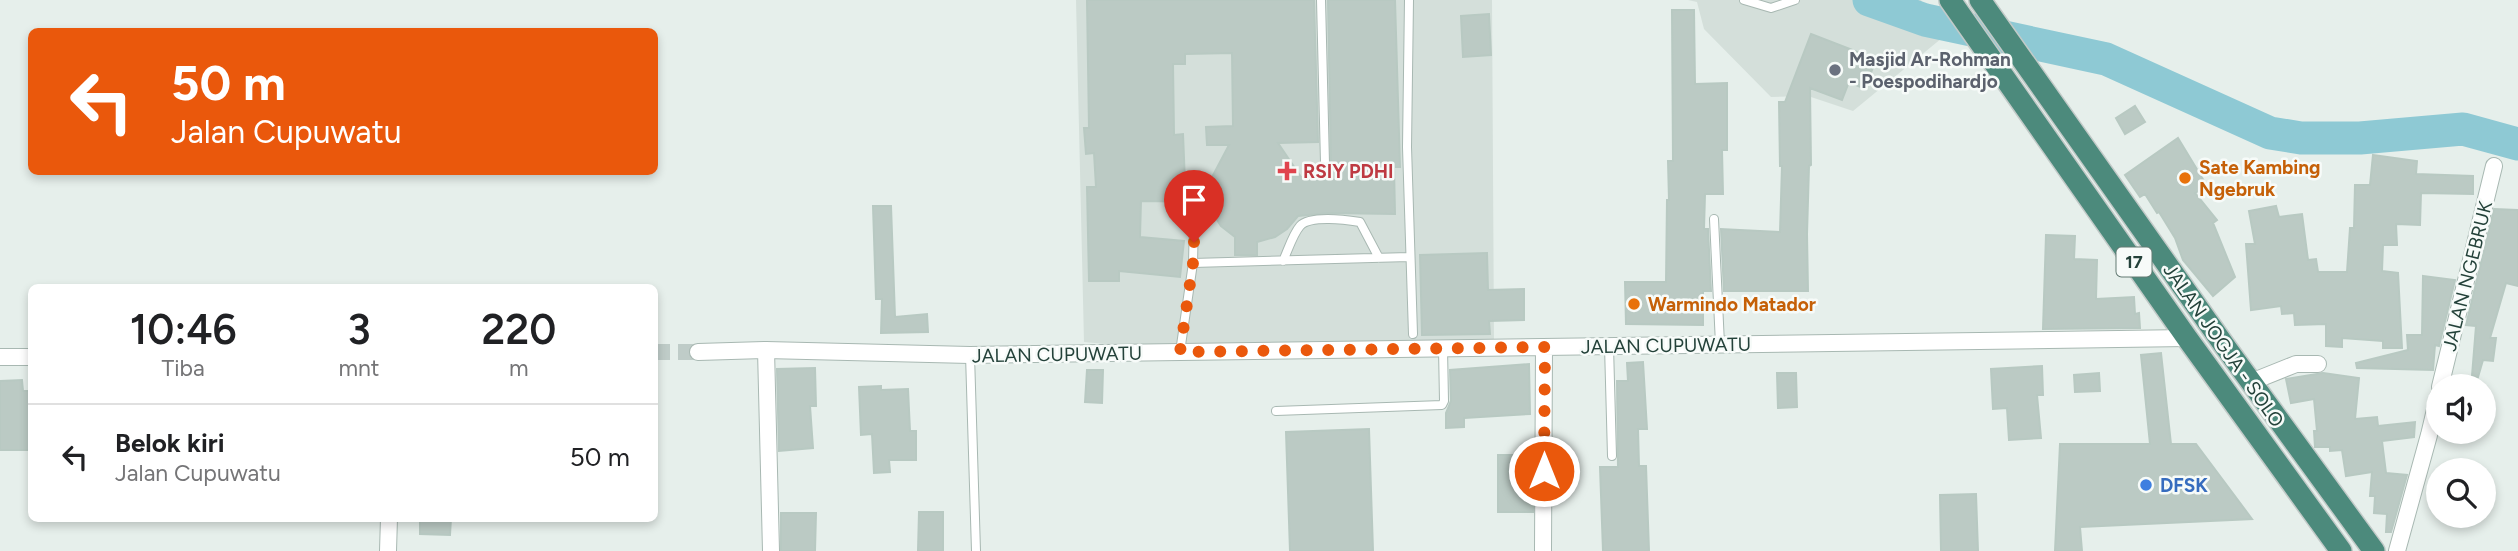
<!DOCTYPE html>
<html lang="id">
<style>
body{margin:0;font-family:Figtree,sans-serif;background:#f2f2f2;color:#202124;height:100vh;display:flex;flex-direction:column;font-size:26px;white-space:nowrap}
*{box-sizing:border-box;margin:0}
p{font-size:23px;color:#757577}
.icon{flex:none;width:38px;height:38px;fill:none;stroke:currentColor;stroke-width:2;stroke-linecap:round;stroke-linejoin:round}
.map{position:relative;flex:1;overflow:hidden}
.drawer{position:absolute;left:28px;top:284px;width:630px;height:238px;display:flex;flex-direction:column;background:#fff;border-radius:10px;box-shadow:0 4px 10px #0003}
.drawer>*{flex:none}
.hud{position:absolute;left:28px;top:28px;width:630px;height:147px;border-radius:10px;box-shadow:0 4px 10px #0003;background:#ea580c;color:#fff;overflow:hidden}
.fabs{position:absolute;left:2426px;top:374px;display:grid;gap:14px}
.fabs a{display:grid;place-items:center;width:70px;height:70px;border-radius:50%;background:#fff;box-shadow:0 4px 10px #0003;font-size:35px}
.pin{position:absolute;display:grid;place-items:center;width:60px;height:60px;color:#fff;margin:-72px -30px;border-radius:50% 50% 50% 0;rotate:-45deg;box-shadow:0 0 7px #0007}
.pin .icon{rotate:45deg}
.me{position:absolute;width:77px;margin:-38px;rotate:0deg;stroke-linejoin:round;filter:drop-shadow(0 0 5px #0008)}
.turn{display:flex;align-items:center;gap:24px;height:147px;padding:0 28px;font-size:32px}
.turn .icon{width:91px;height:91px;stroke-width:2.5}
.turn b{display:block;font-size:49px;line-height:60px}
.eta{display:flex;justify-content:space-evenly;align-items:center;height:119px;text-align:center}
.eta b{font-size:42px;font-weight:600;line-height:49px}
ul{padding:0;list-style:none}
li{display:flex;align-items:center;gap:21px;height:105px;padding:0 28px;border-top:2px solid #e0e0e0}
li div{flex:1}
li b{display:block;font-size:26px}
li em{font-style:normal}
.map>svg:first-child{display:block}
</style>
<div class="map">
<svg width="2518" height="551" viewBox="0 0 2518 551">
<rect width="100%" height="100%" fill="#e6efeb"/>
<path fill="#d4dfda" d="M1076 0H1492L1494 341 1180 351 1084 342Z
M1688 0H1921L1942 38 1853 111 1808 96 1771 97 1704 29 1697 2Z"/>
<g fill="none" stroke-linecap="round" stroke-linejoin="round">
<path stroke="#8ec9d4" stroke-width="33" d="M1869 0 1925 20 2106 59 2270 133 2301 138H2360L2463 129 2518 144"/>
</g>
<path fill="#bbcac4" stroke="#b8c9c2" stroke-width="2" fill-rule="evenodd" d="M1087 0H1314L1318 142 1278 143 1301 177H1328V169L1331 164 1328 0H1395L1400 167H1394L1395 214 1329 213 1298 216 1287 229 1275 237 1257 242V255H1235V237L1221 226 1212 212 1210 202 1141 201 1140 237 1184 241 1180 277 1119 271V281H1089L1087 187H1096L1094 153 1086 154 1084 128H1089ZM1232 53 1233 126 1206 127 1207 145H1229L1210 181 1185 182 1183 134 1174 135 1173 64H1185V54Z
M1672 10H1694L1695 84 1727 83V150H1722L1723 194H1705L1704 229H1708L1711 291H1703V325L1626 324 1625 282H1666L1667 200H1669L1668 161H1673Z
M1489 14 1491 55 1463 57 1461 16Z
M1811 34 1876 59 1865 89 1849 82 1842 100 1810 88 1811 165 1809 166 1807 234 1808 291H1724L1721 229 1780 232 1782 166H1780L1779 102H1785Z
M2135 106 2145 122 2125 134 2116 118Z
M2178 138 2207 186 2195 193 2217 220 2213 223 2235 277 2213 296 2183 260 2175 238 2159 212 2157 213 2145 194 2140 197 2125 175Z
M2373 155 2417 161 2416 174 2473 176V194L2421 193 2420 225 2396 224 2397 245H2383L2382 271 2398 273 2402 348H2383V341L2342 338V347L2326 346V324L2295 325 2294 313 2282 314 2281 306 2251 310 2246 244H2255L2249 211 2276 206 2279 217 2302 214 2308 260 2316 259 2318 272H2347L2350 228H2354L2355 185H2370Z
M873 206H891L895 317 927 314 928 332 881 333 882 299H876Z
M2494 209 2518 210V286L2506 283 2490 338H2496L2493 361 2483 360 2478 377 2472 376 2476 326 2466 325Z
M2046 235 2075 236 2074 259 2097 260 2096 299 2134 297 2135 314 2139 313 2140 328 2043 329Z
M1487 253 1488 290 1524 289V320L1489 321 1490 334 1422 335 1420 255Z
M2423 276 2455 280 2439 346 2435 345 2433 370 2357 368 2356 363 2408 350 2407 335H2422Z
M2161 353 2171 444H2196L2252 519 2080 527 2082 551H2055L2060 444H2150L2141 355Z
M1643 362 1647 429H1638L1639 466H1646L1649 551H1603L1600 467H1618L1617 381H1628L1627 363Z
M1529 364 1530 414 1464 418V427L1446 428V413L1451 401 1450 370Z
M2042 366 2043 395H2037L2041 438 2009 440 2007 408 1993 409 1991 369Z
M815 368 816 406H810L813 448 779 451 777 369Z
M1087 370H1103L1102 403 1085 402Z
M1777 373H1796L1797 407 1778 408Z
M2099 373 2100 391 2075 392 2074 375Z
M2323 373 2359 378 2355 419 2377 417 2378 426 2415 422 2414 437 2382 441 2386 473 2407 475 2391 532H2386L2387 514 2374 513 2375 496H2370L2372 472 2346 476 2342 450 2330 451V447H2315L2314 431H2317L2314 399 2291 403 2286 379Z
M22 380 23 391H32V450H0V381Z
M881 386V390L908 389 910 431H916V460H889L890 472 874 473 872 434 861 435 859 387Z
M1369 429 1373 551H1290L1286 432Z
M1498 455H1533V512H1498Z
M1976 494 1978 551H1941L1940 495Z
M919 512H943V551H918Z
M781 513H816L815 551H781Z
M420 518H451L450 535 420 534Z"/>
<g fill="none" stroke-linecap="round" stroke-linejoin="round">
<path stroke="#bfccc8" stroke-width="16" stroke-dasharray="16 8" stroke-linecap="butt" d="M654 352H698"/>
<defs>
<path id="service" d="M1321 0 1325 163
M1409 0 1407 147 1413 334
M1744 0 1771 8 1795 0
M1714 219 1720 344
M1283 261C1288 250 1293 234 1300 226 1310 215 1347 220 1360 222L1379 258
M1193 263 1409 257
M1609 346 1612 456
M1180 352 1193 263 1194 221
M970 355 976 551
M1276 411 1442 405 1444 401 1443 348"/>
<path id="minor" d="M766 350 771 551
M698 352 766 350 970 355 2187 338
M0 357H32
M2251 382 2296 364H2318
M2440 387 2494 166
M388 551 389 518
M1543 551 1544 347
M2397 551 2429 435 2438 397"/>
<path id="trunk" d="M1950 0 2187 338 2341 551
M1980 0 2224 345 2374 551"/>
</defs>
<use href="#service" stroke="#a8b8b2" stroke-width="10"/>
<use href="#minor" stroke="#a8b8b2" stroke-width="18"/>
<use href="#trunk" stroke="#c2cac8" stroke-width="24"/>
<use href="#service" stroke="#fff" stroke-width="8"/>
<use href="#minor" stroke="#fff" stroke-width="16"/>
<use href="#trunk" stroke="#4c8a7c" stroke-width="21"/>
</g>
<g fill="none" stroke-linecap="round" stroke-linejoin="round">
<path stroke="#ea580c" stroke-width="12" stroke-dasharray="0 21.6" d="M1194 242 1193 263 1180 352 1545 347 1544 471"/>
</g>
<circle fill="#6b7280" stroke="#f7fbf9" stroke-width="2.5" cx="1835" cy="70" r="7"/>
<path fill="#e0444e" stroke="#f7fbf9" stroke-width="2.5" d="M1283.5 160.5h7v7h7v7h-7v7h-7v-7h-7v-7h7z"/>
<g fill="#e8710a" stroke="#f7fbf9" stroke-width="2.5">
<circle cx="2185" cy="178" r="7"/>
<circle cx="1634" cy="304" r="7"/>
</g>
<circle fill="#3f7fe0" stroke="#f7fbf9" stroke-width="2.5" cx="2146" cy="485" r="7"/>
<g text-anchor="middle" stroke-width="5" stroke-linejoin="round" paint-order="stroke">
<rect fill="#f7fbf9" stroke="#637a73" stroke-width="2" x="2116.5" y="247.5" width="35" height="29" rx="5"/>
<g font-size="18" font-weight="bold" fill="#24423a">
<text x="2134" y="268">17</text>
</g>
<g font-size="19" font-weight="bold" fill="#5b616d" stroke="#f7fbf9" text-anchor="start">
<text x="1849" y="66">Masjid Ar-Rohman<tspan x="1849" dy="22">- Poespodihardjo</tspan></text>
</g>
<g font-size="19" font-weight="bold" fill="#c56008" stroke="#f7fbf9" text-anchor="start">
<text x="2199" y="174">Sate Kambing<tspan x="2199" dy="22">Ngebruk</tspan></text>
<text x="1648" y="311">Warmindo Matador</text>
</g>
<g font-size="19" font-weight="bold" fill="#be3a42" stroke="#f7fbf9" text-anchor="start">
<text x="1303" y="178">RSIY PDHI</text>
</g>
<g font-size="19" fill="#24423a" stroke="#f7fbf9">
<text transform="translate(2467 276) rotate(-76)" y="7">JALAN NGEBRUK</text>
<text transform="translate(1666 345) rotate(-1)" y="7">JALAN CUPUWATU</text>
<text transform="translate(2224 345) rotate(55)" y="7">JALAN JOGJA - SOLO</text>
<text transform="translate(1057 354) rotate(-1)" y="7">JALAN CUPUWATU</text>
</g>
<g font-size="19" font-weight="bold" fill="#366cbe" stroke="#f7fbf9" text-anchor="start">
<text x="2160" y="492">DFSK</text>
</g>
</g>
</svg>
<div class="fabs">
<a><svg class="icon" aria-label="sound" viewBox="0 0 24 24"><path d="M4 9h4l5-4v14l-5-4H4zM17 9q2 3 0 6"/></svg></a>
<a><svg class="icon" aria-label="search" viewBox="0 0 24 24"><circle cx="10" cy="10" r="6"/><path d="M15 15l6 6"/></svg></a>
</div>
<div class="pin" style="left:1194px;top:242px;background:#d93025"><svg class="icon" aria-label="arrive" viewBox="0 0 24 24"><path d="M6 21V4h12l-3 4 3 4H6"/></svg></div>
<svg class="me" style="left:1544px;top:471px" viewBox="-20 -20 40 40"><circle r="17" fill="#ea580c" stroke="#fff" stroke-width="3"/><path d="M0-11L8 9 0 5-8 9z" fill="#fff"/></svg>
<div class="hud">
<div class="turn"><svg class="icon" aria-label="left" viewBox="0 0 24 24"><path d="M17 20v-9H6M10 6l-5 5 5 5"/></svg><div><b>50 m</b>Jalan Cupuwatu</div></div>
</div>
<section class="drawer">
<div class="eta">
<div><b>10:46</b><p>Tiba</p></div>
<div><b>3</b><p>mnt</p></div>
<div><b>220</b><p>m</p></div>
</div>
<ul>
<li><svg class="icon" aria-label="left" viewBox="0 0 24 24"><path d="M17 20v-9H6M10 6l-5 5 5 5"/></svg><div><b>Belok kiri</b><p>Jalan Cupuwatu</p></div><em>50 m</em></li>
</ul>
</section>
</div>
